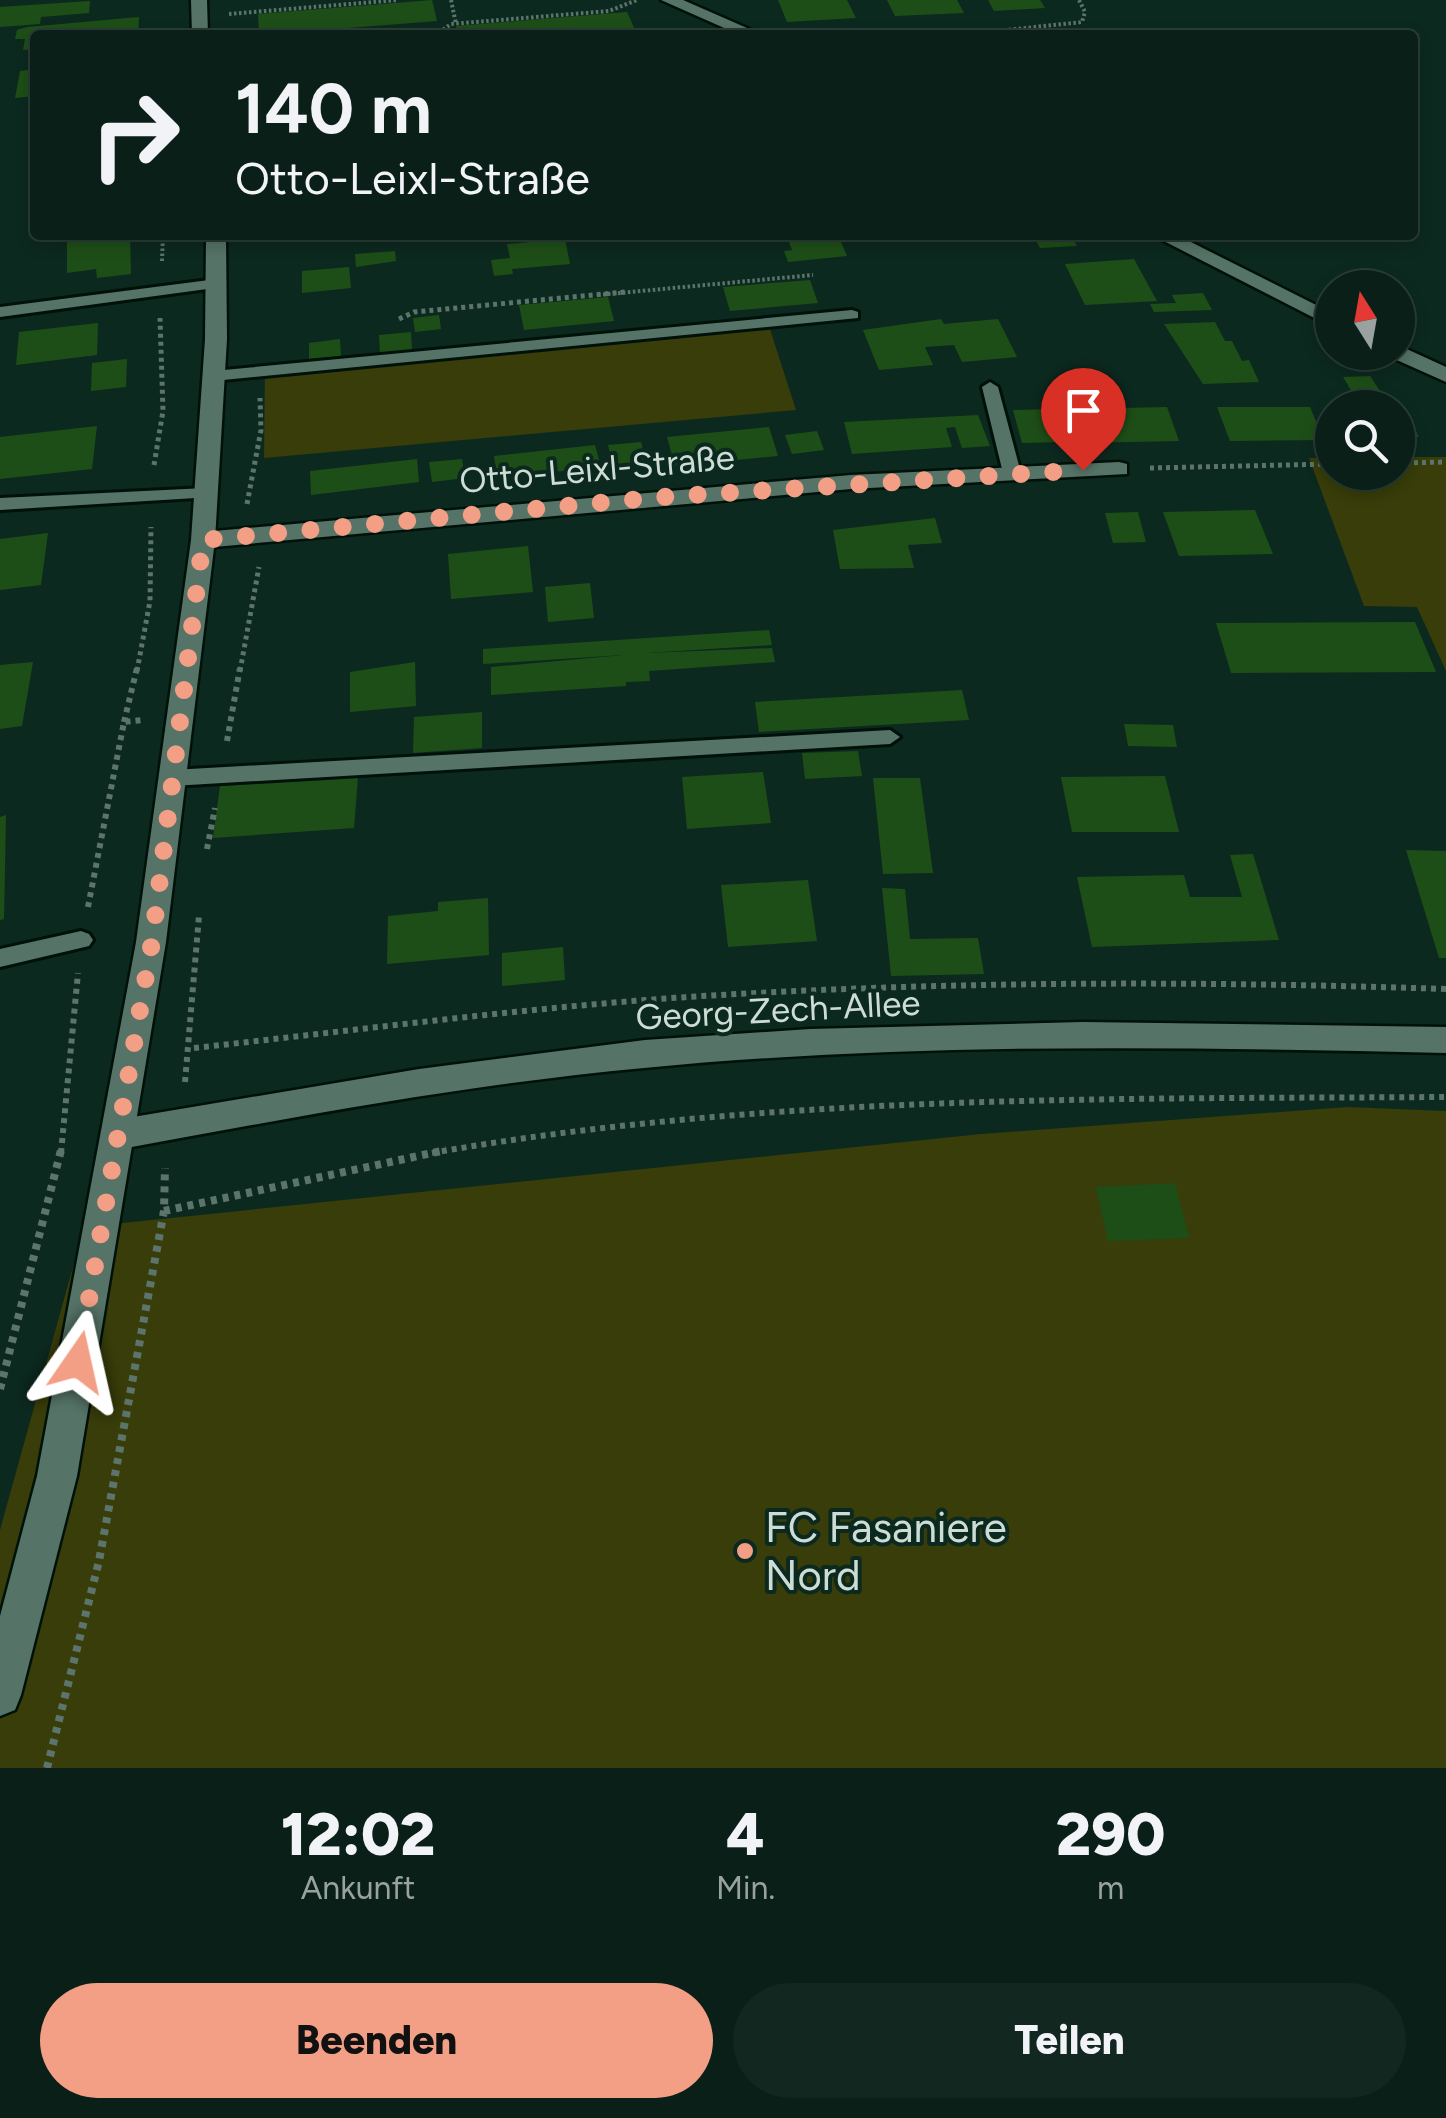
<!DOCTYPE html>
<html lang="de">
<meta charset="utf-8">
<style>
body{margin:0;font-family:Figtree,sans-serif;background:#122720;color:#f1f3f6;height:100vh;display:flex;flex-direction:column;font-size:38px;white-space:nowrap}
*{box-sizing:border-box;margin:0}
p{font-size:32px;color:#99a2a1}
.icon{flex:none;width:55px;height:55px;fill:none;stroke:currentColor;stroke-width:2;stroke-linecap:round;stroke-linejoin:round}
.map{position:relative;height:1768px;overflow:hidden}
.drawer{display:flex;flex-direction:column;background:#091f17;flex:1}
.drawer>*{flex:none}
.banner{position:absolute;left:30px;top:30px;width:1388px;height:210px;border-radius:10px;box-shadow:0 5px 15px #0003,0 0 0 2px #293d36;background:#091f17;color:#f1f3f6;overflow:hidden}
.needle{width:65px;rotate:349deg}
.fabs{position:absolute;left:1315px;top:270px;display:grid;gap:20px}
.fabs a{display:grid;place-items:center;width:100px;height:100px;border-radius:50%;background:#091f17;box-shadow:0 5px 15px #0003,0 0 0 2px #293d36;font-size:50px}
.pin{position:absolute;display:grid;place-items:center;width:85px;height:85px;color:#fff;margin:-102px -42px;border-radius:50% 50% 50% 0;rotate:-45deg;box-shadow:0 0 10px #0007}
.pin .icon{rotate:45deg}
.me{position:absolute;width:110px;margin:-55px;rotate:11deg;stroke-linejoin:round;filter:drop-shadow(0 0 8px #0008)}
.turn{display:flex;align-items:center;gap:35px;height:210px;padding:0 40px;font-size:45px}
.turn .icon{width:130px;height:130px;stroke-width:2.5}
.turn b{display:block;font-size:70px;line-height:85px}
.eta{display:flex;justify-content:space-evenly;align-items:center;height:170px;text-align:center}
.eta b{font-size:60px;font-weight:800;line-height:70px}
.cta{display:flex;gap:20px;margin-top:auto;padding:20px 40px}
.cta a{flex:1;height:115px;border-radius:60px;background:#f39f85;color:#111;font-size:40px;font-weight:800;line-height:115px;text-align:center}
.cta a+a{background:#122720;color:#f1f3f6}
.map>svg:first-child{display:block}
</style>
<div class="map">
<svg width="1446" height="1768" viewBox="0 0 1446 1768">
<rect width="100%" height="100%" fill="#0c291f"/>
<path fill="#383d09" d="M767 320 796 410 264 458 265 364Z
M1398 457H1446V671L1417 607 1364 606 1309 458H1332V472H1398Z
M1348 1107 1446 1111V1768H0V1530L84 1227 981 1134Z"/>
<path fill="#1e4e17" d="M432 0 437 21 259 35 258 14Z
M778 0H847L856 18 787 22Z
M887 0H957L964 13 895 16Z
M988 0H1040L1045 8 994 11Z
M90 1 89 13 41 17 40 24 0 27V7Z
M627 12 637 34 458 35 456 26Z
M139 17 138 35H35V49L23 50 25 39H15L17 30 27 27Z
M35 69V96L15 98 20 71Z
M67 235H130L131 274 97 278 96 269 67 273Z
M786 235H838L847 256 788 262 784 251 792 250Z
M907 235H960V238L911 242Z
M1033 235H1071L1077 246 1040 248Z
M565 239 570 264 512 269 513 274 494 276 491 260 510 258 507 244Z
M395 251 396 261 356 267 355 254Z
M1134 259 1157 301 1085 305 1065 264Z
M349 267 351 288 302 293V271Z
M810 280 818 303 730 311 723 287Z
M1203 293 1212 310 1154 312 1150 304 1176 303 1172 295Z
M608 297 614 321 524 330 519 305Z
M439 315 441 329 415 332 413 318Z
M941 319 944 324 998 319 1017 357 962 362 954 345 925 347 933 365 879 370 863 330Z
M1215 322 1225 341H1232L1242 361 1249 360 1259 382 1203 384 1164 324Z
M98 323 97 355 16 365 19 332Z
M411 332 412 350 380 353 379 335Z
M340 339 341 356 309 359V343Z
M127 359 126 387 91 391 92 363Z
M1370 376 1380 391 1352 392 1343 377Z
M1398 404H1402L1419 437H1398Z
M1167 407 1179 441 1081 443 1070 409Z
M1217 407H1310L1324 440 1230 441Z
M1053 409 1062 442 1022 443 1013 410Z
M978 415 990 446 962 448 955 427 946 428 952 447 852 454 844 422Z
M97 426 92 469 0 479V437Z
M769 427 778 456 675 466 667 437Z
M817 431 824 450 792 454 785 435Z
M641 442 646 461 613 465 608 445Z
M595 445 601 467 497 478 494 456Z
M417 459 419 482 311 495 310 471Z
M462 459 465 478 432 482 429 462Z
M1255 510 1273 554 1179 556 1163 512Z
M1138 512 1146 542 1113 543 1105 513Z
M935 518 942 543 908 545 914 568 840 569 833 530Z
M48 533 41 585 0 590V539Z
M528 546 533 592 451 599 448 554Z
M590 583 594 618 548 622 545 587Z
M1415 622 1436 672 1231 673 1216 623Z
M769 630 772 645 647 653 772 648 775 662 649 671 650 681 626 682V686L491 695V667L623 655 483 664V649Z
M33 662 22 726 0 729V665Z
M415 662 416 706 350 712V672Z
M962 690 969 720 759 732 755 702Z
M482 712V748L413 753 414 717Z
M1124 724 1173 725 1177 747 1128 746Z
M858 751 862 776 805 779 802 753Z
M763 772 771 823 687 829 682 777Z
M1165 776 1179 832H1072L1061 777Z
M358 777 354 828 213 838 220 786Z
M873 778H920L933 873 883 874Z
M6 815 4 919 0 920V817Z
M1406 850 1446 851V958H1439Z
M1253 854 1279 940 1092 947 1077 877 1184 875 1190 897H1242L1230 855Z
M808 880 817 941 728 947 721 885Z
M882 888 905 889 910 939 978 938 984 974 891 976Z
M488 898 489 955 387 964 388 916 438 911V902Z
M563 947 565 980 502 986V953Z
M1175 1183 1189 1238 1108 1241 1096 1187Z"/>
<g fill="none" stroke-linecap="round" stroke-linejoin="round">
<defs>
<path id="lane" d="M217 279 225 284 222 287 0 317V307Z
M852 310 858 312V318L213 381 205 376 213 371Z
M990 382 998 387 1021 473 1018 477 1012 478 1003 473 982 387Z
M206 488 212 489V497L0 510V498Z
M890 730 900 737 890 744 172 786 161 778 172 770Z
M81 931 89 934 93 940 89 946 0 967V949Z"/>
<path id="street" d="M1119 462 1127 464V474L851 489 203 548 191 540 203 532 851 475Z
M1083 1022 1446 1027V1053C1179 1047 910 1042 644 1068 469 1084 295 1117 121 1149L109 1144 104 1134 109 1124 121 1119 419 1069 645 1040 810 1029Z"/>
<path id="secondary" d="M191 0H207L208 35H192Z
M661 0H683L763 35H740Z
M206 235H226L227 339 215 540 166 942 77 1476 21 1695 15 1710 0 1716V1616L37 1476 136 942 191 540 205 339Z
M1152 235H1177L1332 313V327Z
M1398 345 1446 367V382L1390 357 1387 352H1398Z"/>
</defs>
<use href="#lane" stroke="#001109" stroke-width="6"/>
<use href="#street" stroke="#001109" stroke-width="5"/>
<use href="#secondary" stroke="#001109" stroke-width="5"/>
<path stroke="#5c746b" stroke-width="4" stroke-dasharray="2.5 2.5" stroke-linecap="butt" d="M451 0 456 24
M229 14 398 0
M445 35 444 29 451 24 609 11 637 0
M959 35 1082 22 1085 12 1079 0
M162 261 163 235
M598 295 813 275"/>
<path stroke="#5c746b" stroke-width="5" stroke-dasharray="4 4" stroke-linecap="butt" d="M399 319 414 312 625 292
M1398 463 1446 462
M154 465 163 411 160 318
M1150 468 1332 464
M247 504 261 430 260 398
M137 671 150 601 151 527
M240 671 259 567"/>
<path stroke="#5c746b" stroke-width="6" stroke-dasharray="5 5" stroke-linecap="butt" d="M124 722 137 668
M227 741 240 668
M207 849 215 808
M88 907 124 722 144 720
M194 1048C369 1029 544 1005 720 995 962 981 1204 981 1446 989
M185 1082 199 916
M61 1153 78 973
M432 1153C764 1094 1109 1099 1446 1097"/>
<path stroke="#5c746b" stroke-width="8" stroke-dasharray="6 6" stroke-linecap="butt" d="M164 1211 446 1150
M0 1389 61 1150
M47 1768 99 1561 164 1211 165 1168"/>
<use href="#lane" fill="#557366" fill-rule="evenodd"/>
<use href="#street" fill="#557366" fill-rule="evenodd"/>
<use href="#secondary" fill="#557366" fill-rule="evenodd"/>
</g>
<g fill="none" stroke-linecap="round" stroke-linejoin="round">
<path stroke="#f39f85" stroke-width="18" stroke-dasharray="0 32.4" d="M78 1362 152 942 203 540 662 497 1083 470"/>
</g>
<circle fill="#f39f85" stroke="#0c291f" stroke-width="4" cx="745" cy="1551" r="10"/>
<g text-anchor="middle" stroke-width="8" stroke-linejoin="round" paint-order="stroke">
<g font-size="35" fill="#cdddd5" stroke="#0c291f">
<text transform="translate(597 469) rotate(-5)" y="12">Otto-Leixl-Straße</text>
<text transform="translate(778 1010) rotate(-3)" y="12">Georg-Zech-Allee</text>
</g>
<g font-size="42" fill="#cdddd5" stroke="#0c291f" text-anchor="start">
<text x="765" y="1542">FC Fasaniere<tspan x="765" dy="48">Nord</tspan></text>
</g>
</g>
</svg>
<div class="fabs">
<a><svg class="needle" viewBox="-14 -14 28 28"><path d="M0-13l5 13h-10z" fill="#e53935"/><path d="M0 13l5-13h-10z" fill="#99a2a1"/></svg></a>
<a><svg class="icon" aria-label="search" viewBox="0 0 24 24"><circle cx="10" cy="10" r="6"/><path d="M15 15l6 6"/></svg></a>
</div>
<div class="pin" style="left:1083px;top:470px;background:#d93025"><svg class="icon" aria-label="arrive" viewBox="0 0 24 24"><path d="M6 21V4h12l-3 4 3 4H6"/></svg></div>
<svg class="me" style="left:78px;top:1362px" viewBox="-20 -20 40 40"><path d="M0-17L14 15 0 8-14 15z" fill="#f39f85" stroke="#fff" stroke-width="4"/></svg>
<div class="banner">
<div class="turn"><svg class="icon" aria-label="right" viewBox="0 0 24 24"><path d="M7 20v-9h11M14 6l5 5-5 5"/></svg><div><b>140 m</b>Otto-Leixl-Straße</div></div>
</div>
</div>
<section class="drawer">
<div class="eta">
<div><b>12:02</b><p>Ankunft</p></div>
<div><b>4</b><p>Min.</p></div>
<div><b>290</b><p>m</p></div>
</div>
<div class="cta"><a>Beenden</a><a>Teilen</a></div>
</section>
